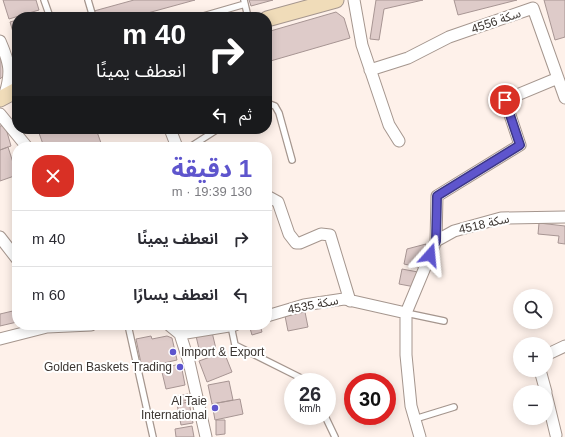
<!DOCTYPE html>
<html lang="ar">
<meta charset="utf-8">
<style>
body{margin:0;font-family:Helvetica,"Noto Sans Arabic",sans-serif;background:#f7f7f7;color:#2b2b33;direction:rtl;height:100vh;display:flex;flex-direction:column;font-size:15px;white-space:nowrap}
*{box-sizing:border-box;margin:0}
p{font-size:13px;color:#7c7c81}
.icon{flex:none;width:22px;height:22px;fill:none;stroke:currentColor;stroke-width:2;stroke-linecap:round;stroke-linejoin:round}
.map{position:relative;flex:1;overflow:hidden;direction:ltr}
.details{position:absolute;left:12px;top:142px;width:260px;height:188px;display:flex;flex-direction:column;background:#fff;border-radius:16px;box-shadow:0 2px 10px #0003;direction:rtl}
.details>*{flex:none}
.guide{position:absolute;left:12px;top:12px;width:260px;height:122px;border-radius:16px;box-shadow:0 2px 10px #0003;direction:rtl;background:#202124;color:#fff;overflow:hidden}
.tools{position:absolute;left:513px;top:289px;display:grid;gap:8px}
.tools a{display:grid;place-items:center;width:40px;height:40px;border-radius:50%;background:#fff;box-shadow:0 2px 10px #0003;font-size:20px}
.speed{position:absolute;left:284px;top:373px;display:flex;gap:8px;font-size:20px;font-weight:700;text-align:center}
.speed>*{display:grid;place-content:center;width:52px;height:52px;border-radius:50%;background:#fff;box-shadow:0 2px 10px #0003;line-height:1}
.speed small{font-size:10px;font-weight:400}
.speed .limit{border:6px solid #d22;background:#fff;color:#111}
.pin{position:absolute;display:grid;place-items:center;width:34px;height:34px;color:#fff;margin:-17px;border:2px solid #fff;border-radius:50%;box-shadow:0 1px 4px #0007}
.me{position:absolute;width:44px;margin:-22px;rotate:18deg;stroke-linejoin:round;filter:drop-shadow(0 0 3px #0008)}
.turn{display:flex;align-items:center;gap:14px;height:84px;padding:0 20px;font-size:18px}
.turn .icon{width:52px;height:52px;stroke-width:2.5}
.turn b{display:block;font-size:28px;line-height:34px}
.then{display:flex;align-items:center;height:38px;padding:0 20px;background:#0003;gap:8px;font-size:15px}
.round{display:grid;place-items:center;flex:none;width:42px;height:42px;border-radius:16px;background:#f7f7f7}
.headline{display:flex;align-items:center;justify-content:space-between;height:68px;padding:0 20px}
h1{font-size:24px;font-weight:700;line-height:30px;color:#5e55cd}
ul{padding:0;list-style:none}
li{display:flex;align-items:center;gap:12px;height:56px;padding:0 20px;border-top:1px solid #e1e1e2}
li div{flex:1}
li b{display:block;font-size:15px}
li em{font-style:normal}
.map>svg:first-child{display:block}
</style>
<div class="map">
<svg width="565" height="437" viewBox="0 0 565 437">
<rect width="100%" height="100%" fill="#fef1ea"/>
<path fill="#decbc9" stroke="#a79593" d="M3 0H36L39 10 9 19Z
M134 0H195L133 17H96L94 11Z
M249 0H273L251 6Z
M376 0H423L384 9 379 40 370 39Z
M454 0H517L458 15Z
M544 0H565V37L555 40Z
M336 12 344 18 350 38 267 62V32Z
M40 13 41 17H26Z
M17 20V45L10 22Z
M0 55 9 71 0 79Z
M5 125 11 146 0 150V126Z
M49 129H96L101 143 89 147H44L39 133Z
M8 147 17 175 0 181V150Z
M17 153V165L13 155Z
M539 223 565 226V244L558 243 559 236 538 234Z
M426 244 421 268 404 264 407 249Z
M402 269 418 272 415 287 399 284Z
M17 310V322L0 326V314Z
M305 312 308 327 288 331 285 316Z
M249 325H260L262 332 252 335Z
M212 332 216 349 200 353 196 336Z
M151 336 152 339 167 336 172 338 177 360 142 368 136 339Z
M224 352 232 372 207 382 199 361Z
M181 364 185 385 166 389 161 368Z
M229 381 233 400 212 404 208 385Z
M188 394 189 400 178 402 176 396Z
M240 399 243 414 215 420 212 404Z
M189 402 193 423 181 425 177 404Z
M216 420H225V434L216 435Z
M192 426 194 437H176L175 429Z"/>
<g fill="none" stroke-linecap="round" stroke-linejoin="round">
<defs>
<path id="lane" d="M44 0 50 17
M88 0 93 17
M244 0 248 17
M200 17 245 4
M267 103 275 106 279 113 292 160
M190 147 218 129
M406 313 444 321
M128 325 153 437
M231 326 235 345 303 379 305 382
M325 416 335 437
M415 419 454 407"/>
<path id="street" d="M354 0 362 45 389 125 399 141
M0 41C10 64 12 72 4 97
M370 70 408 58 449 37 533 8 565 98
M0 114 27 147
M170 129 177 147
M267 196 278 202 289 234 296 243H300L321 234 330 235 350 301
M0 237 17 259
M436 241 437 196 520 145 505 100 558 78
M267 316 304 305 344 299 406 313
M169 325 180 334 189 362 206 437
M180 334 235 325
M0 339 47 327 91 325
M546 355 565 346
M540 370 546 392
M546 394 556 435
M420 437 411 406 406 355V313L436 241 454 231 501 218 565 217"/>
<path id="secondary" d="M267 19 336 0
M0 99 17 90"/>
</defs>
<use href="#lane" stroke="#a5968e" stroke-width="8"/>
<use href="#street" stroke="#a5968e" stroke-width="13"/>
<use href="#secondary" stroke="#a5968e" stroke-width="17"/>
<use href="#lane" stroke="#fff" stroke-width="5.5"/>
<use href="#street" stroke="#fff" stroke-width="11"/>
<use href="#secondary" stroke="#f0dcb9" stroke-width="15"/>
</g>
<g fill="none" stroke-linecap="round" stroke-linejoin="round">
<defs>
<path id="route" d="M430 255 436 241 437 196 520 145 505 100"/>
</defs>
<use href="#route" stroke="#3d3785" stroke-width="10"/>
<use href="#route" stroke="#5e55cd" stroke-width="7"/>
</g>
<g fill="#5e55cd" stroke="#fff" stroke-width="1.5">
<circle cx="173" cy="352" r="4"/>
<circle cx="180" cy="367" r="4"/>
<circle cx="215" cy="408" r="4"/>
</g>
<g text-anchor="middle" stroke-width="4" stroke-linejoin="round" paint-order="stroke">
<g font-size="12" fill="#3b3531" stroke="#fff">
<text transform="translate(496 21) rotate(-19)" y="4">سكة 4556</text>
<text transform="translate(484 224) rotate(-13)" y="4">سكة 4518</text>
<text transform="translate(313 305) rotate(-11)" y="4">سكة 4535</text>
</g>
<g font-size="12" fill="#3b3531" stroke="#fff" text-anchor="end">
<text x="181" y="356" text-anchor="start">Import &amp; Export</text>
<text x="172" y="371">Golden Baskets Trading</text>
<text x="207" y="405">Al Taie<tspan x="207" dy="14">International</tspan></text>
</g>
</g>
</svg>
<div class="tools">
<a><svg class="icon" aria-label="search" viewBox="0 0 24 24"><circle cx="10" cy="10" r="6"/><path d="M15 15l6 6"/></svg></a>
<a>+</a>
<a>−</a>
</div>
<div class="speed"><div>26<small>km/h</small></div><div class="limit">30</div></div>
<div class="pin" style="left:505px;top:100px;background:#d93025"><svg class="icon" aria-label="arrive" viewBox="0 0 24 24"><path d="M6 21V4h12l-3 4 3 4H6"/></svg></div>
<svg class="me" style="left:430px;top:255px" viewBox="-20 -20 40 40"><path d="M0-17L14 15 0 8-14 15z" fill="#5e55cd" stroke="#fff" stroke-width="4"/></svg>
<div class="guide">
<div class="turn"><svg class="icon" aria-label="right" viewBox="0 0 24 24"><path d="M7 20v-9h11M14 6l5 5-5 5"/></svg><div><b>40 m</b>انعطف يمينًا</div></div>
<div class="then">ثم<svg class="icon" aria-label="left" viewBox="0 0 24 24"><path d="M17 20v-9H6M10 6l-5 5 5 5"/></svg></div>
</div>
<section class="details">
<div class="headline"><div><h1>1 دقيقة</h1><p>130 m · 19:39</p></div><a class="round" style="background:#d93025;color:#fff"><svg class="icon" aria-label="close" viewBox="0 0 24 24"><path d="M6 6l12 12M18 6L6 18"/></svg></a></div>
<ul>
<li><svg class="icon" aria-label="right" viewBox="0 0 24 24"><path d="M7 20v-9h11M14 6l5 5-5 5"/></svg><div><b>انعطف يمينًا</b></div><em>40 m</em></li>
<li><svg class="icon" aria-label="left" viewBox="0 0 24 24"><path d="M17 20v-9H6M10 6l-5 5 5 5"/></svg><div><b>انعطف يسارًا</b></div><em>60 m</em></li>
</ul>
</section>
</div>
